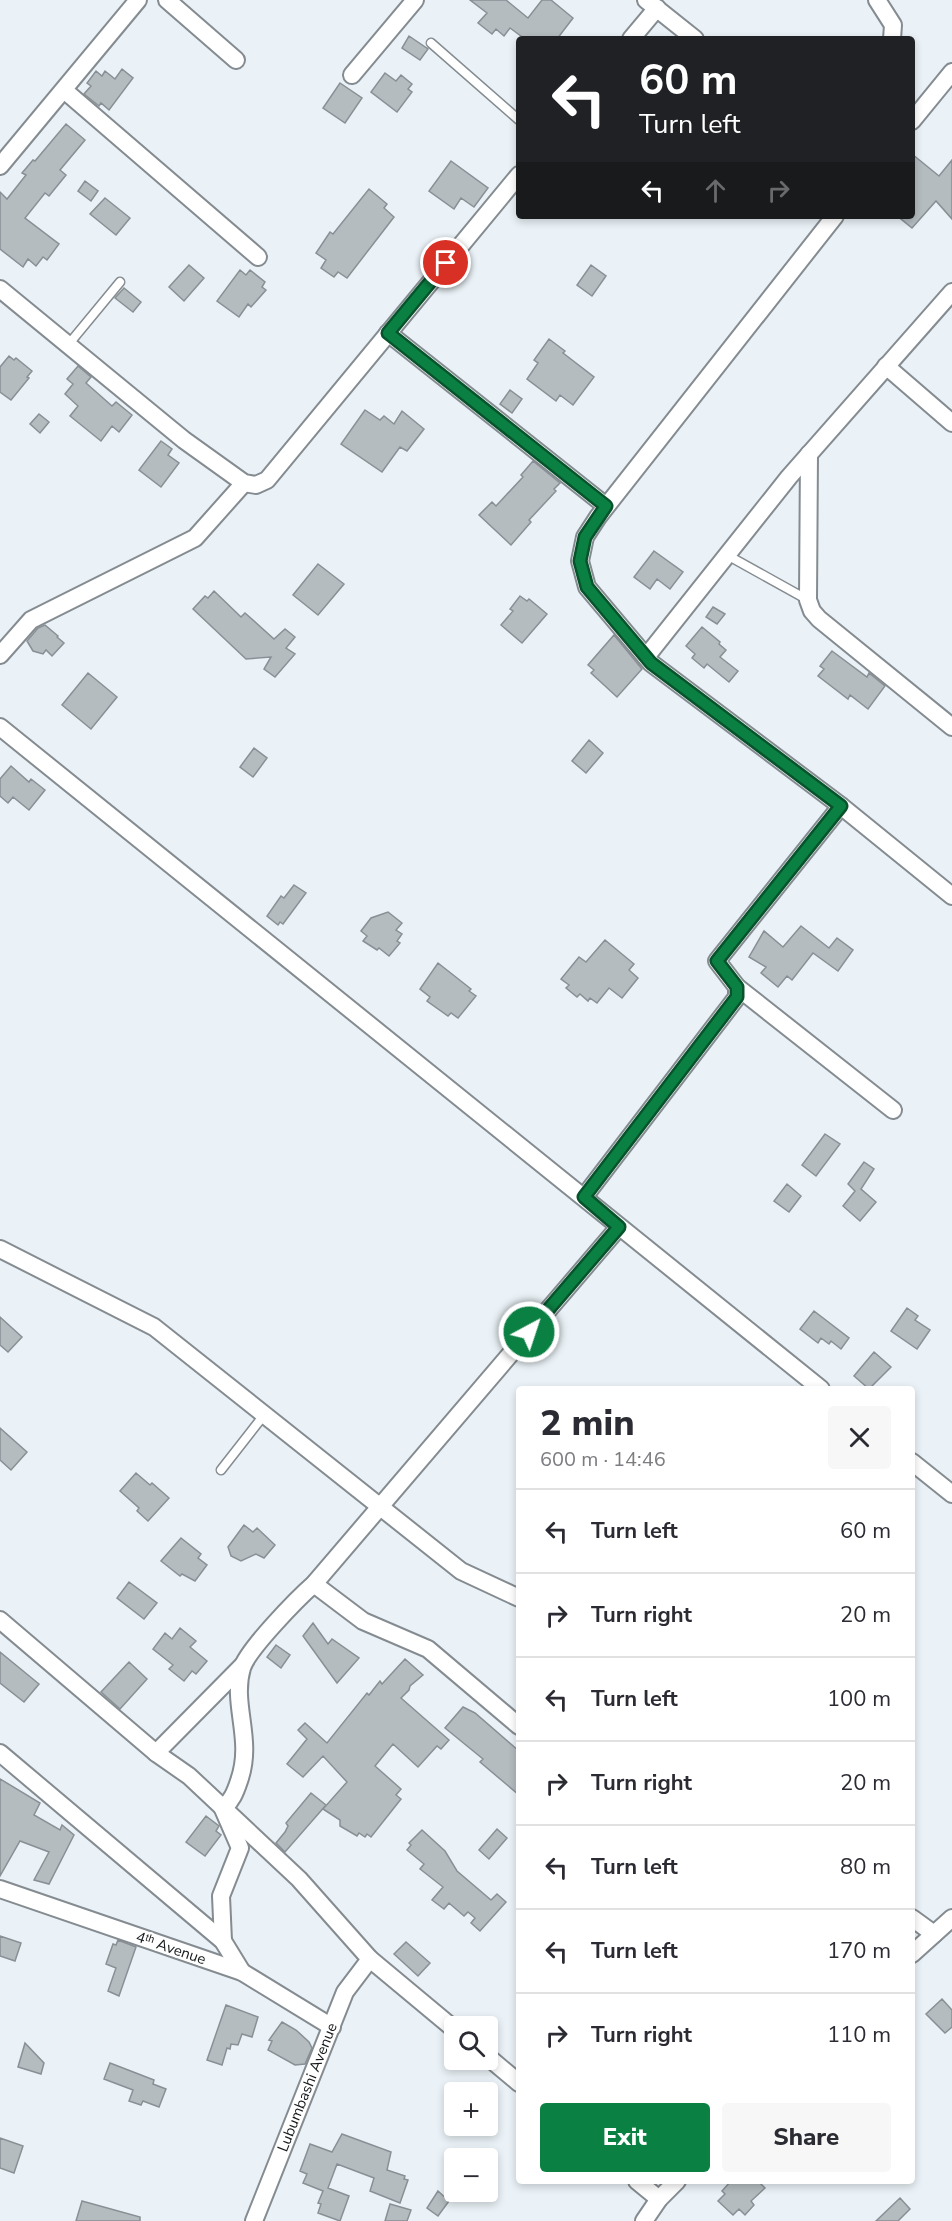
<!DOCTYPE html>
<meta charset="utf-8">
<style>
body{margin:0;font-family:"Nunito Sans",sans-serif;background:#f7f7f7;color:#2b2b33;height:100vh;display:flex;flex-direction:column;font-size:22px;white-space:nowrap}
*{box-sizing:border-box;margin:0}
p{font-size:20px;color:#7c7c81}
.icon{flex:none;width:33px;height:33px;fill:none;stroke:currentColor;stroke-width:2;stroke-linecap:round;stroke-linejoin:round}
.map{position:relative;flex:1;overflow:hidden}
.drawer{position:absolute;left:516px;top:1386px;width:399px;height:798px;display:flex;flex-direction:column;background:#fff;border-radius:6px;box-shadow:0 3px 9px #0003}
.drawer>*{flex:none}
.guide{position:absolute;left:516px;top:36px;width:399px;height:183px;border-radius:6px;box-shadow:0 3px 9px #0003;background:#202124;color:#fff;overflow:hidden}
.buttons{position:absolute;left:444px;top:2016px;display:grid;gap:12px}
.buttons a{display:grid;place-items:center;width:54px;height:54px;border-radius:6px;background:#fff;box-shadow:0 3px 9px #0003;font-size:30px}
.pin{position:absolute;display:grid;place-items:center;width:51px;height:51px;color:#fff;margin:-26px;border:3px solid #fff;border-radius:50%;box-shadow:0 2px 6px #0007}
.me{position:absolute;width:66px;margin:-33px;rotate:40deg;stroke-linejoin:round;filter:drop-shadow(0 0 4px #0008)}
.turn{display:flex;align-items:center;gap:21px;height:126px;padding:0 24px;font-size:27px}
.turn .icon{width:78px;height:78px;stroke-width:2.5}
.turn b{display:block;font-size:42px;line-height:51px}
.lanes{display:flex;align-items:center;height:57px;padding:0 24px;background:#0003;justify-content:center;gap:30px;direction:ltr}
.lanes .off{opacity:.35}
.round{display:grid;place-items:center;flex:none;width:63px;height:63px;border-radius:6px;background:#f7f7f7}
.head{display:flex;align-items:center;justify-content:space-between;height:102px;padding:0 24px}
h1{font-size:36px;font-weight:800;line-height:45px}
.action{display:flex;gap:12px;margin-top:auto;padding:12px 24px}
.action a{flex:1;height:69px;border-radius:6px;background:#0b8043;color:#fff;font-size:24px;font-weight:800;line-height:69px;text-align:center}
.action a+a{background:#f7f7f7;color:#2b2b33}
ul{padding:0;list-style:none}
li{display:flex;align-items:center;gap:18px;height:84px;padding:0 24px;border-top:2px solid #e1e1e2}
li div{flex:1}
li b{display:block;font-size:22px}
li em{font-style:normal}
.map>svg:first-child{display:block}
</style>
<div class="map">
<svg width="952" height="2221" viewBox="0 0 952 2221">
<rect width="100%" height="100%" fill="#eaf2f7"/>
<path fill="#b4bcc0" stroke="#899095" stroke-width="1.5" d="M470 0H506L528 18 542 0H551L573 18 557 39H525L510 28 504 36 496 29 492 34 478 23 487 13Z
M409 36 428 49 420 60 402 48Z
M122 69 133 78 109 110 101 103 99 106 84 94 91 86 87 83 96 71 102 76 105 71 115 79Z
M385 73 396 81 401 75 412 84 408 89 412 92 397 112 371 92Z
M340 83 362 98 345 123 323 108Z
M66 124 85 140 60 170 66 175 49 196 45 193 25 218 59 244 47 260 43 257 36 266 28 259 23 267 0 249V192L7 199 26 175 22 173 33 160 35 161Z
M912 154 939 176 952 160V219L936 201 912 228 901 219 903 216H912V206L914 203 912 201Z
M451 161 488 188 474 207 461 198 454 209 429 191Z
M85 181 98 191 91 201 78 191Z
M369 189 387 204 384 208 394 217 347 278 338 272 334 277 321 268 326 260 316 253 330 232 333 234Z
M105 198 130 218 116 235 90 214Z
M189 265 204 278 184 301 169 287Z
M591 265 606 276 592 296 577 285Z
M240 270 246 275 250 270 265 282 262 287 266 290 251 307 248 304 239 317 217 301Z
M124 288 141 302 133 312 115 298Z
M549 339 565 351 563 353 594 377 573 405 560 395 556 401 527 379 538 363 534 360Z
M9 356 14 360 16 358 32 371 27 377 29 378 11 400 0 392V367Z
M78 366 91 377 86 383 112 406 116 402 132 415 119 432 112 426 101 441 70 416 78 406 65 394 73 384 67 379Z
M510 390 522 399 512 413 500 404Z
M365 410 380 420 384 416 394 424 402 411 424 429 407 451 400 447 382 472 341 444Z
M39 414 49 422 40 433 30 424Z
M161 441 172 449 168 455 179 463 161 487 139 470Z
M533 461 560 483 554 489 556 491 529 520 531 522 511 545 479 515 492 502 496 506 523 477 521 475Z
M654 551 683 572 670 589 657 579 650 589 634 577Z
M318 564 344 584 318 615 293 595Z
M214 591 241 617 245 613 274 639 285 629 295 637 286 648 295 654 275 677 264 669 271 657 246 659 193 609 205 596 208 598Z
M520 596 527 601 529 599 547 614 522 643 501 625 513 611 510 609Z
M713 607 725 614 717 624 706 617Z
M45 625 58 636 57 637 64 643 52 656 46 650 43 654 33 651 27 641 38 628Z
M702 627 720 642 719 644 726 650 720 657 738 671 729 682 707 664 704 668 692 658 695 654 686 646Z
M614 635 642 669 617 697 591 673 594 670 588 665Z
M832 651 867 677 869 673 885 686 868 709 850 695 848 699 818 676 824 669 820 666Z
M88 673 117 697 91 729 62 705Z
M589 740 603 753 586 773 572 761Z
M254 748 267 758 253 777 240 767Z
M11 766 29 782 31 779 45 790 29 810 13 797 8 803 0 796V779Z
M294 885 306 893 283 924 280 922 278 925 267 916 281 896 284 898Z
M388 912 402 923 396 930 402 934 397 941 400 943 389 956 379 948 377 950 363 941 367 936 361 931 371 918Z
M801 926 829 948 837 938 853 950 838 971 813 953 792 980 787 976 778 987 761 973 766 967 749 957 764 931 783 947Z
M605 940 634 964 629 970 638 978 622 998 609 988 597 1003 590 998 588 1001 580 994 577 997 566 988 569 985 561 979 579 957 586 962Z
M438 963 471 989 469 991 476 996 458 1018 451 1013 448 1016 427 1001 430 997 420 989Z
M825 1134 840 1144 816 1176 802 1165Z
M864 1162 874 1169 861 1189 876 1202 860 1221 843 1206 855 1191 848 1184Z
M787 1184 801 1196 789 1212 774 1201Z
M907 1308 918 1316 915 1320 930 1330 917 1349 891 1331Z
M814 1311 849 1338 841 1349 831 1341 829 1344 821 1338 818 1343 800 1329Z
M0 1317 22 1337 8 1352 0 1345Z
M874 1352 891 1367 869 1389 854 1376Z
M0 1428 27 1452 11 1470 0 1460Z
M136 1473 150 1485 152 1483 169 1498 148 1521 137 1511 139 1508 120 1491Z
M244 1525 253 1532 257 1528 275 1545 264 1558 256 1554 241 1561 231 1556 228 1547Z
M181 1538 201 1554 198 1558 207 1565 195 1581 182 1574 180 1576 161 1561Z
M129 1582 157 1603 144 1619 117 1598Z
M313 1623 328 1644 332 1639 359 1658 337 1683 303 1636Z
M180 1628 196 1641 190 1647 207 1661 196 1674 192 1671 184 1681 169 1669 173 1665 153 1649 165 1633 172 1639Z
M276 1645 290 1655 281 1668 267 1657Z
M0 1652 39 1684 24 1702 0 1683Z
M405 1659 423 1675 410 1686 409 1690 401 1698 449 1740 441 1749 437 1746 418 1767 393 1744 375 1766 401 1789 396 1795 401 1799 371 1837 367 1834 365 1837 359 1833 357 1836 340 1826V1820L323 1809 347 1782 323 1756 303 1777 287 1764 307 1739 298 1730 305 1723 327 1743 367 1693 369 1695 380 1681 382 1684Z
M129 1662 147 1679 120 1709 101 1692Z
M463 1707 475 1713 519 1751V1795L480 1762 483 1759 445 1728Z
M0 1779 40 1803 34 1815 60 1830 62 1825 74 1835 49 1884 34 1880 49 1852 20 1841 0 1876Z
M311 1793 326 1805 285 1852 276 1843 285 1832 288 1826 286 1823Z
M206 1816 219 1826 216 1831 221 1835 205 1856 186 1842Z
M497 1829 507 1838 489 1859 479 1850Z
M422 1830 445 1851 457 1871 491 1900 497 1894 506 1902 480 1931 471 1923 475 1918 468 1912 464 1916 449 1903 444 1909 432 1900 443 1887 420 1869 424 1864 407 1850 411 1845 409 1843Z
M0 1936 21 1943 15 1961 0 1956Z
M118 1940 136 1947 119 1996 108 1991 116 1968 106 1964 113 1944 116 1945Z
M406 1942 430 1963 418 1976 394 1954Z
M942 1999 952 2010V2027L945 2033 926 2014Z
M226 2005 258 2017 252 2037 242 2034 238 2045 231 2044 230 2049 227 2048 222 2065 207 2060Z
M282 2022 296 2030 309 2042 312 2048 305 2064 295 2065 268 2050 272 2041 269 2040Z
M25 2043 44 2063 41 2074 18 2067Z
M110 2063 154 2080 153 2084 166 2089 159 2107 143 2101 141 2105 129 2101 133 2090 104 2079Z
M342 2134 391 2152 387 2170 405 2176 404 2179 408 2180 400 2203 370 2191 374 2178 337 2164 328 2188 349 2196 340 2221 318 2213 321 2204 318 2203 323 2191 303 2183 307 2174 300 2171 310 2144 332 2152Z
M0 2138 23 2146 14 2173 0 2168Z
M731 2181H758L765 2188 751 2201 754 2205 745 2215 739 2209 733 2215 718 2201 725 2194 722 2191Z
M438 2191 449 2201 438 2216 427 2208Z
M900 2198 910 2209 898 2221H876Z
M82 2201 140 2217V2221H76Z
M390 2204 411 2210 407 2221H385Z"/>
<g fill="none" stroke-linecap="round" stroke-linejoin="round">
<defs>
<path id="service" d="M431 43 519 120
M68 345 120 282
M727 555 808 600
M221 1470 264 1415"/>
<g id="minor">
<path d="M167 0 236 60"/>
<path d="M646 0 695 39"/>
<path d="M877 0 893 25 892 39"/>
<path d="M631 39 657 8"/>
<path d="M352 75 415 0"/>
<path d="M64 90 258 257"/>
<path d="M912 121 952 72"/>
<path d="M0 166 138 0"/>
<path d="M835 216 598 517 585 537 580 561 587 587 651 663 841 806 952 896"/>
<path d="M0 289 184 440 244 483 256 485 267 480 519 175"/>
<path d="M388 333 606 506"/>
<path d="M886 366 952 423"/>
<path d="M809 454 808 600 812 611 819 619 952 727"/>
<path d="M0 655 31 620 195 538 244 483"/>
<path d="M646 657 789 477 952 292"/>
<path d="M0 727 821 1389"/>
<path d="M737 987 893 1110"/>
<path d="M584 1197 737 997V987L717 961 841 806"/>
<path d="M0 1249 154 1327 461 1571 519 1598"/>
<path d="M912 1462 952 1494"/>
<path d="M314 1584 363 1621 428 1649 519 1726"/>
<path d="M0 1620 156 1753 189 1776 299 1879 370 1959 454 2029"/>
<path d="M0 1753 223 1941 242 1972"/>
<path d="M156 1753 242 1666"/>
<path d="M0 1889 242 1972 332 2027"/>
<path d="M912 1918 934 1934"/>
<path d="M223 1941 221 1896 240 1848 223 1809C232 1800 235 1793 239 1781 254 1739 231 1705 242 1668 248 1649 298 1598 314 1584L619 1227"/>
<path d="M912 1954 952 1918"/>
<path d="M488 2057 519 2083"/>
<path d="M637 2181 659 2199"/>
<path id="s1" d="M254 2221 345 1992 370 1959"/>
<path d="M644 2221 659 2199 677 2181"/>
</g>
</defs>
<use href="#service" stroke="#858c91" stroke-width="11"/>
<use href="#minor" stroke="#858c91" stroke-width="20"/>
<use href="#service" stroke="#fff" stroke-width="8"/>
<use href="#minor" stroke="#fff" stroke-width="16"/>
</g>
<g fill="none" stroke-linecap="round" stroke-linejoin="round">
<defs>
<path id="route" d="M446 263 388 333 606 506 585 537 580 561 587 587 651 663 841 806 717 961 737 987V997L584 1197 619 1227 529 1332"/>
</defs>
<use href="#route" stroke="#07532c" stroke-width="15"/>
<use href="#route" stroke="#0b8043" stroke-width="10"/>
</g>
<g text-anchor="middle" stroke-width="4.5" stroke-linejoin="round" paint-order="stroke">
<g font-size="15" fill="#15181a" stroke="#fefefe">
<text transform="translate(171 1948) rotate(19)" y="5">4ᵗʰ Avenue</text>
<text dy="5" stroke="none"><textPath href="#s1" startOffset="144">Lubumbashi Avenue</textPath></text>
</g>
</g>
</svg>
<div class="buttons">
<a><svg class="icon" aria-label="search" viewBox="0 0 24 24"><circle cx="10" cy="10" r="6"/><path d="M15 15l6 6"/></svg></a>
<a>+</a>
<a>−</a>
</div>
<div class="pin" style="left:446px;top:263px;background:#d93025"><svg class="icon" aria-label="arrive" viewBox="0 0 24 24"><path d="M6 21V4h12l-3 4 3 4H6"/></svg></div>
<svg class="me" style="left:529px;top:1332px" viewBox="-20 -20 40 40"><circle r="17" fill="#0b8043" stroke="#fff" stroke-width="3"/><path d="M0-11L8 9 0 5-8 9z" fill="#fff"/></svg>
<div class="guide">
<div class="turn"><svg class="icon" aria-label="left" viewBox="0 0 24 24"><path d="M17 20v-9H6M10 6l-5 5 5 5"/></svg><div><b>60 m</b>Turn left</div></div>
<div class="lanes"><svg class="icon" aria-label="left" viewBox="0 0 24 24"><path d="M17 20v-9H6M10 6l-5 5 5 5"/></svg><svg class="icon off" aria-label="ahead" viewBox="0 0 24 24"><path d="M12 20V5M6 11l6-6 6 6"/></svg><svg class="icon off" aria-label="right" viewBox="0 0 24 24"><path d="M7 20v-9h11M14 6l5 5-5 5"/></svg></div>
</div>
<section class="drawer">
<div class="head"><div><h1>2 min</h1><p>600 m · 14:46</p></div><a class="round"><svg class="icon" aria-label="close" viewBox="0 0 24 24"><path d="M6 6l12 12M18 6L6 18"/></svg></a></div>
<ul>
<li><svg class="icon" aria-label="left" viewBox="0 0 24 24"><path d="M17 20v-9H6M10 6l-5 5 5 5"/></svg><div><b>Turn left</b></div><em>60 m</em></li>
<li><svg class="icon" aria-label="right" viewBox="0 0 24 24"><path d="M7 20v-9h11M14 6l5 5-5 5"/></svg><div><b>Turn right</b></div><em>20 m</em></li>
<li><svg class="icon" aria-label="left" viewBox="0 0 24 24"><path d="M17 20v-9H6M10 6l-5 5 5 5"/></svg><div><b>Turn left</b></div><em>100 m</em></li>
<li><svg class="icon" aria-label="right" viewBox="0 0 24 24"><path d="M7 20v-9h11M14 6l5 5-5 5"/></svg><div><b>Turn right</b></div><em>20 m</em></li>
<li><svg class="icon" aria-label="left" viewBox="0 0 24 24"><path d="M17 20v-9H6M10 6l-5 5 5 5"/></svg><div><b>Turn left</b></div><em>80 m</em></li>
<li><svg class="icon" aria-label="left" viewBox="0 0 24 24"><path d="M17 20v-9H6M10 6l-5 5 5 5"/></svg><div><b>Turn left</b></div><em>170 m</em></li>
<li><svg class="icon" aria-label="right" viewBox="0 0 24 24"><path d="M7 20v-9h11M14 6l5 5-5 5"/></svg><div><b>Turn right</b></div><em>110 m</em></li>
</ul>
<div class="action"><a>Exit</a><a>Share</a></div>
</section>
</div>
